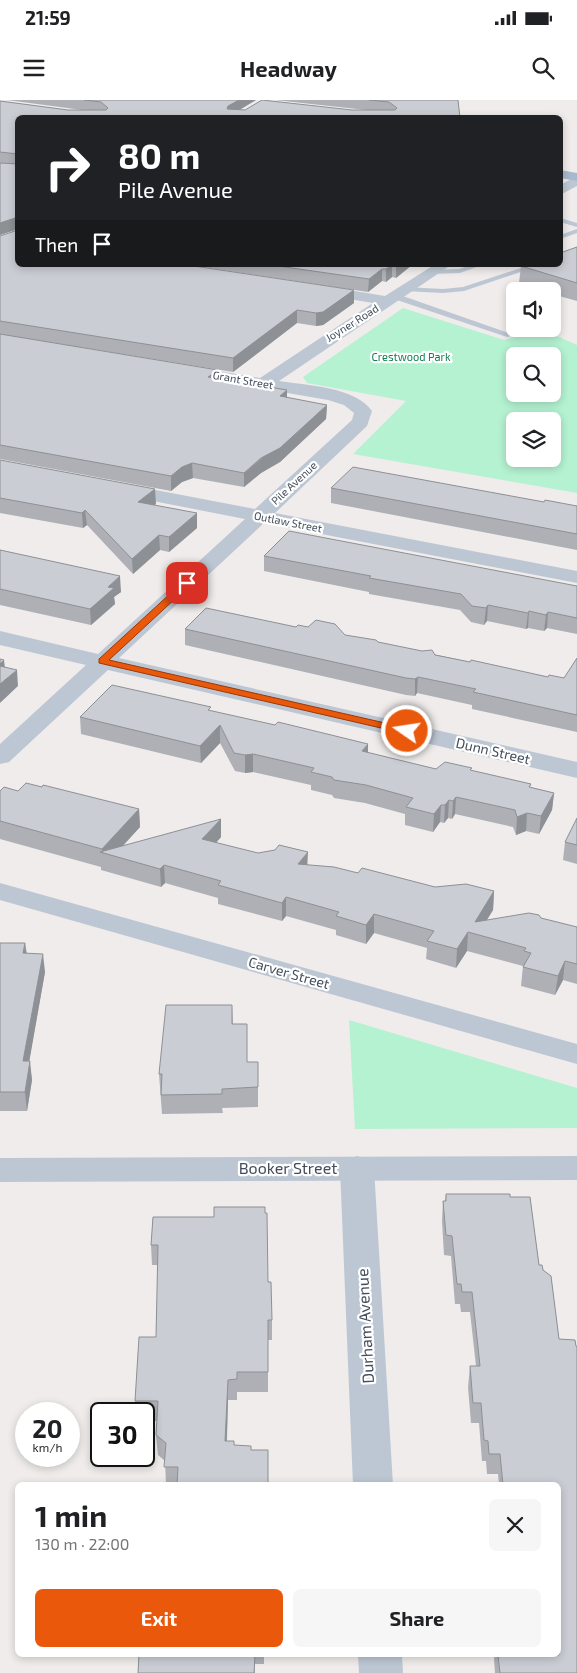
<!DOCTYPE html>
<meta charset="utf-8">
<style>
body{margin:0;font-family:"Exo 2",sans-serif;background:#f6f6f6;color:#202124;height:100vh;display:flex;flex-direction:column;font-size:19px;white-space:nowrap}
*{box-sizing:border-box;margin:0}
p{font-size:16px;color:#757577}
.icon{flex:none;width:28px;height:28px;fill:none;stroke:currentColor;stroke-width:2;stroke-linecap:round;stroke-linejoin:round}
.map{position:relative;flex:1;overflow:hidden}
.panel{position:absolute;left:15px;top:1382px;width:546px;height:175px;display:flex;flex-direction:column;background:#fff;border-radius:8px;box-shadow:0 2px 8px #0003}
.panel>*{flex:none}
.guide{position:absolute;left:15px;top:15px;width:548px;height:152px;border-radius:8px;box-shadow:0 2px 8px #0003;background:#202124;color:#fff;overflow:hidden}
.buttons{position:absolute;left:506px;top:182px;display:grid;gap:10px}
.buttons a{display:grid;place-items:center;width:55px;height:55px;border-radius:8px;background:#fff;box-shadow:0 2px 8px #0003;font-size:25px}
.speed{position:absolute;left:15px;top:1302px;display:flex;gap:10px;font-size:25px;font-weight:700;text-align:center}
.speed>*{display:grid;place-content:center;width:65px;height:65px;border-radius:50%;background:#fff;box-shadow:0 2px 8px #0003;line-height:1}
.speed small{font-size:12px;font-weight:400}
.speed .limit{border:2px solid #111;border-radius:8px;background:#fff;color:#111}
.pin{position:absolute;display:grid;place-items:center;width:42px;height:42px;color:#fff;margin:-21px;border-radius:10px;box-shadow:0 2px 8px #0006}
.me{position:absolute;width:55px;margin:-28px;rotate:283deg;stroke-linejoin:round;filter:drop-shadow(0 0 4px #0008)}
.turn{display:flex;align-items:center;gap:18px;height:105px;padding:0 20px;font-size:22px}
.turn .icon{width:65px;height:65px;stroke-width:2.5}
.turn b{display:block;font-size:35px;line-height:42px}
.then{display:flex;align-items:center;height:48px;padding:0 20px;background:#0003;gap:10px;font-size:19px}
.round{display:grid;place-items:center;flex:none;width:52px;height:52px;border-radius:8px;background:#f6f6f6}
.overview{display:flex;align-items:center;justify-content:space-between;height:85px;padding:0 20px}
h1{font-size:30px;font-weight:700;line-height:38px}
.button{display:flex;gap:10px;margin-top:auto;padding:10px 20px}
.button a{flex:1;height:58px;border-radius:8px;background:#ea580c;color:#fff;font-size:20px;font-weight:700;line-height:58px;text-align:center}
.button a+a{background:#f6f6f6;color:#202124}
.status{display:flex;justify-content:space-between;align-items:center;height:35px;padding:0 25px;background:#fff;direction:ltr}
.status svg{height:14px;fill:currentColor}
header{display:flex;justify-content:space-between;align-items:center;height:65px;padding:0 20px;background:#fff;font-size:22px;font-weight:700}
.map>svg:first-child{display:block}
</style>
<div class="status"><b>21:59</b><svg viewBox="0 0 49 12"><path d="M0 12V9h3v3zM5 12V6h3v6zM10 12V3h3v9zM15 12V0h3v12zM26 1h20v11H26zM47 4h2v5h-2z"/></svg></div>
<header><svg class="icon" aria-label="menu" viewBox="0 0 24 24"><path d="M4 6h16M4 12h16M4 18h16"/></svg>Headway<svg class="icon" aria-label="search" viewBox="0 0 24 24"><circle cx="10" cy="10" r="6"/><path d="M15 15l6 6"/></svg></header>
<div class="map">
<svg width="577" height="1573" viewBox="0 0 577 1573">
<rect width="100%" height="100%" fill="#efeceb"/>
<path fill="#b4f2d1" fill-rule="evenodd" d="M403 208 504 240 541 229 577 245V393L353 354 406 301 307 283 303 277ZM515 256H552V294H515ZM515 321H552V359H515Z
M349 920 577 988V1028L355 1029Z"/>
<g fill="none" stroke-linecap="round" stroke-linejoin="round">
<path fill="#bdc7d3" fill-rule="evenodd" d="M560 118 577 123V127L560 122Z
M577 129V133L560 139V135Z
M471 165H482L460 173 432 174 428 172 432 170 459 169Z
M530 165H541L464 191 443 193 405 191 401 189 405 187 443 189 463 187Z
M391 194H397L514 235 507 237 391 198Z"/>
<path fill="#bdc7d3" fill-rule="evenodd" d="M577 76V86L560 95V85Z
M434 165H451L279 281C305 285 356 287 372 311L367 326 275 413 577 471V483L264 423 119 558 577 662V678L108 570 9 662 0 664V644L86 565 0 545V531L98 554 245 419 112 393 109 389 112 385 119 383 255 409 352 320 354 313 344 305 328 300 182 275 176 274 173 270 176 266 182 265 260 278 373 203 313 193 310 190 313 187 318 185 385 196Z
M0 783 577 944V964L0 800Z
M357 1056 369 1060 374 1068 393 1385H353L340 1068 345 1060Z
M358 1555H402L403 1573H359Z"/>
<path fill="#bdc7d3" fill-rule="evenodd" d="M577 1056V1080L0 1082V1058Z"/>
<path fill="#a8b8ce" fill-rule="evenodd" d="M560 70 577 73V81L560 78Z"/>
</g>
<path fill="#aeb0b6" d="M7 0H256L240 10H366L275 0H458L460 18H18V129L0 135V1L68 10H82Z
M0 136 18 165 354 203 323 225 316 226 297 223 233 272 0 234Z
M577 147V201L552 194V191H545L519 183 521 166Z
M189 165H412L396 178 392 177 386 182 382 181 368 192Z
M0 234 218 270V278L287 290V298L327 305 326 319 280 362 261 373 244 387 193 378 182 382 171 391 0 359Z
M0 360 156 404 154 405 197 428 169 452 160 450 133 474 87 425 83 428 0 413Z
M331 388 577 406V450L331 403Z
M0 450 121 492 114 497 115 504 91 525 0 505Z
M264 456 577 486V534L547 528 544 531 528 528 526 529 487 521 484 525 471 522 460 510 369 494V492L264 471Z
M296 527 345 535 470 562 548 577 564 578 577 558V632L472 609V605L417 593 415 596 406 595 185 545V529Z
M211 611 368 653 436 669 471 671 531 684 530 687 554 693 552 710 539 734 526 731 516 735 513 727 455 714 452 719 448 718 444 723 440 722 433 732 405 725V714L365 703 334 698 332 695 311 690V685L253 672 245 673 235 671 220 643 201 663 81 634 80 617Z
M42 687 139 709 140 727 123 746 221 737 216 743 307 765 358 773 435 787 494 791 493 810 487 820 541 818 577 827V884L563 880 555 895 521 886 523 866 467 851 456 868 426 859 427 848 374 833 366 844 336 835V830L286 816 282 821 218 804V798L165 783 161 787 101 770V767L0 739V691H18Z
M577 718V764L563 760 565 742Z
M0 843H25L27 853 45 872 29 961 32 980 27 1011H0Z
M232 905 233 924 247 962H258V1007L222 1008 223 1013 162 1014 159 974Z
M446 1094H510V1097H530L539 1165H542L543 1170 551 1176 559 1239 575 1240 576 1246 577 1247V1573H495L494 1559 495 1555H559V1385H499L498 1374H487L486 1361H482L479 1323H471L468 1287 470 1266H476L470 1212H461L460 1204H455L451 1156 444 1155 442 1121 443 1101H445Z
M153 1117 268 1182 272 1220V1240H268V1292H237V1300H228L227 1341 234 1345 252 1350H268V1385H166L165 1361 158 1355 156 1335 157 1321H144V1314H136L135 1301 156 1237 158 1165H152L151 1145Z
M139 1555H264V1564H255V1573H138Z"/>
<path fill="#8d9094" d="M239 0H256L228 16V18V6Z
M18 117V129L0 135V123Z
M392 165V177L386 182V169Z
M396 165H412L396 178Z
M382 169V181L368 192 369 179Z
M354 190V203L323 225 316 226V213Z
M297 210V223L233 272V258Z
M218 270V283L208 277Z
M287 290V304L280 296Z
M327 305 326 319 280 362 261 373 244 387V373Z
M192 363 193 378 182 382 171 391V376L182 367Z
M155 389 156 404 139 417 138 402Z
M85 410 87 425 83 428 82 413Z
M197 413V428L169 452V437Z
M159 435 160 450 133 474 132 459Z
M120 476 121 492 114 497 115 504 91 525 90 509 108 487Z
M488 505 487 521 484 525 486 508Z
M529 511 528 528 526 529 528 513Z
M548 512 547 528 544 531 546 515Z
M4 560 6 577 0 582V564Z
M17 570 18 586 0 603V584Z
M418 577 417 593 415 596V579Z
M220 625V643L201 663 200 646Z
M368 644V661L362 651Z
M253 654V672L245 673V655Z
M554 693 552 710 539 734 541 716Z
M456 697 455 714 452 719 453 701Z
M449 700 448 718 444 723 445 705Z
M441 705 440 722 433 732 434 714Z
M139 709 140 727 113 756 102 753V749Z
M527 713 526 731 516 735 517 717Z
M221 719V737L203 757 202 739Z
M308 752 307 771 298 764Z
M164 765 165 783 161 787 160 769Z
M494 791 493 810 478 834 475 822Z
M286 797V816L282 821V803Z
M374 814V833L366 844V825Z
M468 832 467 851 456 868 457 849Z
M25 843 27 862 23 853Z
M43 854 45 872 26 980 23 961Z
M565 861 563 880 555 895 558 876Z
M30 961 32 980 27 1011 25 992Z
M228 1280V1300L226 1361 225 1341Z"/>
<path fill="#cacdd4" stroke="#8d9094" d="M84 0H239L228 6 227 9 245 10 262 0 352 10H395L397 8 389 2 369 0H458L460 18H18V54L0 52V1L68 10H106L108 8 101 2Z
M0 63 18 64V117L0 123Z
M18 130V165H187L354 190 323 212 316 213 297 210 233 258 0 221V136Z
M577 147V183L521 166 525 165H560V153Z
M271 165H392L386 169H382L369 179Z
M0 234 218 270 208 277 287 290 280 296 327 305 280 348 261 358 244 373 192 363 182 367 171 376 0 345Z
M0 360 155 389 138 402 197 413 169 437 159 435 132 459 85 410 82 413 0 398Z
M353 367 544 402 545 400 577 406V434L331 388Z
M289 431 577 486V518L548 512 546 515 529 511 528 513 488 505 486 508 472 506 461 494 369 478 371 476 264 456Z
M0 450 120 476 108 487 114 488 90 509 0 489Z
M206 508 296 527 298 525 308 527 316 520 335 524 345 535 376 540 378 542 422 551 432 550 435 555 470 562 471 560 548 577 549 575 564 578 577 558V615L473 592 476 589 418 577 415 579 406 578 185 529Z
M0 559 4 560 0 564Z
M0 566 17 570 0 584Z
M112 585 211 607 208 610 275 625 278 622 368 644 362 651 436 669 445 662 472 668 470 670 531 684 529 687 554 693 541 716 527 713 517 717 515 710 456 697 453 701 449 700 445 705H441L434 714 406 707 413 698 366 685 334 680 332 677 311 672 314 668 253 654 245 655 234 653 220 625 200 646 80 617Z
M26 683 42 687 43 685 139 709 102 749 0 721V691L4 687 18 691Z
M577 718V745L565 742Z
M221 719 202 739 258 753 275 750 279 745 308 752 298 764 334 767 358 773 362 768 435 787 466 784 494 791 475 822 529 813 539 815 541 818 577 827V864L565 861 558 876 523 867 531 853 524 851 526 848 468 832 457 849 427 841 434 831 374 814 366 825 336 816 339 812 286 797 282 803 218 785 221 781 164 765 160 769 100 752Z
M0 843H25L23 853 43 854 23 961H30L25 992H0Z
M166 905H232V924H247V962H258V987L222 989V994L161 995 162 974H159Z
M446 1094H510V1097H530L539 1165H542L543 1170 551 1176 559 1239 575 1240 576 1246 577 1247V1573H500L498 1555H559V1385H503L500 1354H489L488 1341 484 1340 481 1303H473L470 1266H480L472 1192H462L461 1184H457L452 1136 446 1135 443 1101H446Z
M214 1107H265V1113H267L268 1182H271L272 1220H268V1272H237V1279L228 1280 225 1341H234V1345L251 1346V1350H268V1385H177L178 1367H164L166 1343 156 1335 158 1301H135L139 1237H156L158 1145H151L153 1117H214Z
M139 1555H255L254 1573H138Z"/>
<path fill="#ea580c" stroke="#983908" d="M187 480 190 481V485L109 560 407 628 412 631 407 634 99 563V559L184 481Z"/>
<g text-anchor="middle" stroke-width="4.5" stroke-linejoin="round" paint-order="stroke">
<g font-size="11" fill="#434d5b" stroke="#fff">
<text transform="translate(352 223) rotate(-32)" y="4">Joyner Road</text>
<text transform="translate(243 280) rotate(10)" y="4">Grant Street</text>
<text transform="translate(294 383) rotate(-43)" y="4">Pile Avenue</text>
<text transform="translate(288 422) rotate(11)" y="4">Outlaw Street</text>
</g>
<g font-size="11" fill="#0f8151" stroke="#fff">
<text x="411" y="261">Crestwood Park</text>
</g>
<g font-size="14" fill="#434d5b" stroke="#fff">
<text transform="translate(493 651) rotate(13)" y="5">Dunn Street</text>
<text transform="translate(289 873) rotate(16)" y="5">Carver Street</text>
</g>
<g font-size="16" fill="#434d5b" stroke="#fff">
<text x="288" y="1074">Booker Street</text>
<text transform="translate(365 1226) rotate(-93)" y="6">Durham Avenue</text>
</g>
</g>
</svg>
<div class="buttons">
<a><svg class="icon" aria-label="sound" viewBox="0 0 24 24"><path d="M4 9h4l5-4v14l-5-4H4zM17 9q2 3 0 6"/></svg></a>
<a><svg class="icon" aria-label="search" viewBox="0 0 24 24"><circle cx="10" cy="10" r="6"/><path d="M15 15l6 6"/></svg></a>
<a><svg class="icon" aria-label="layers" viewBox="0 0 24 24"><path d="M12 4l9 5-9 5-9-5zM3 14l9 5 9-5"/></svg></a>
</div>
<div class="speed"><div>20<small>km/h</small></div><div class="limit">30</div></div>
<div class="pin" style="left:187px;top:483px;background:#d93025"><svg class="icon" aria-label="arrive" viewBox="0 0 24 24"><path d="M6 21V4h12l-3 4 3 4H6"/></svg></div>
<svg class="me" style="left:407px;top:631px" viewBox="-20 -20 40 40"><circle r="17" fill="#ea580c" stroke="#fff" stroke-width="3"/><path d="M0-11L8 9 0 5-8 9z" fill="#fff"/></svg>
<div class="guide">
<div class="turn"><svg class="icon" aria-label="right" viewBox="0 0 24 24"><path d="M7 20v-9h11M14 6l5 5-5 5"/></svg><div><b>80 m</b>Pile Avenue</div></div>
<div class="then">Then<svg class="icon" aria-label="arrive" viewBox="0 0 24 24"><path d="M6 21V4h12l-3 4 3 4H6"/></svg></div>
</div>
<section class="panel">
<div class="overview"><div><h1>1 min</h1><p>130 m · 22:00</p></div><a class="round"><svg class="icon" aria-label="close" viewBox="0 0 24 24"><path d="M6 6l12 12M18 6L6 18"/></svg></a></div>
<div class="button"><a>Exit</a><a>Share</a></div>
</section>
</div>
